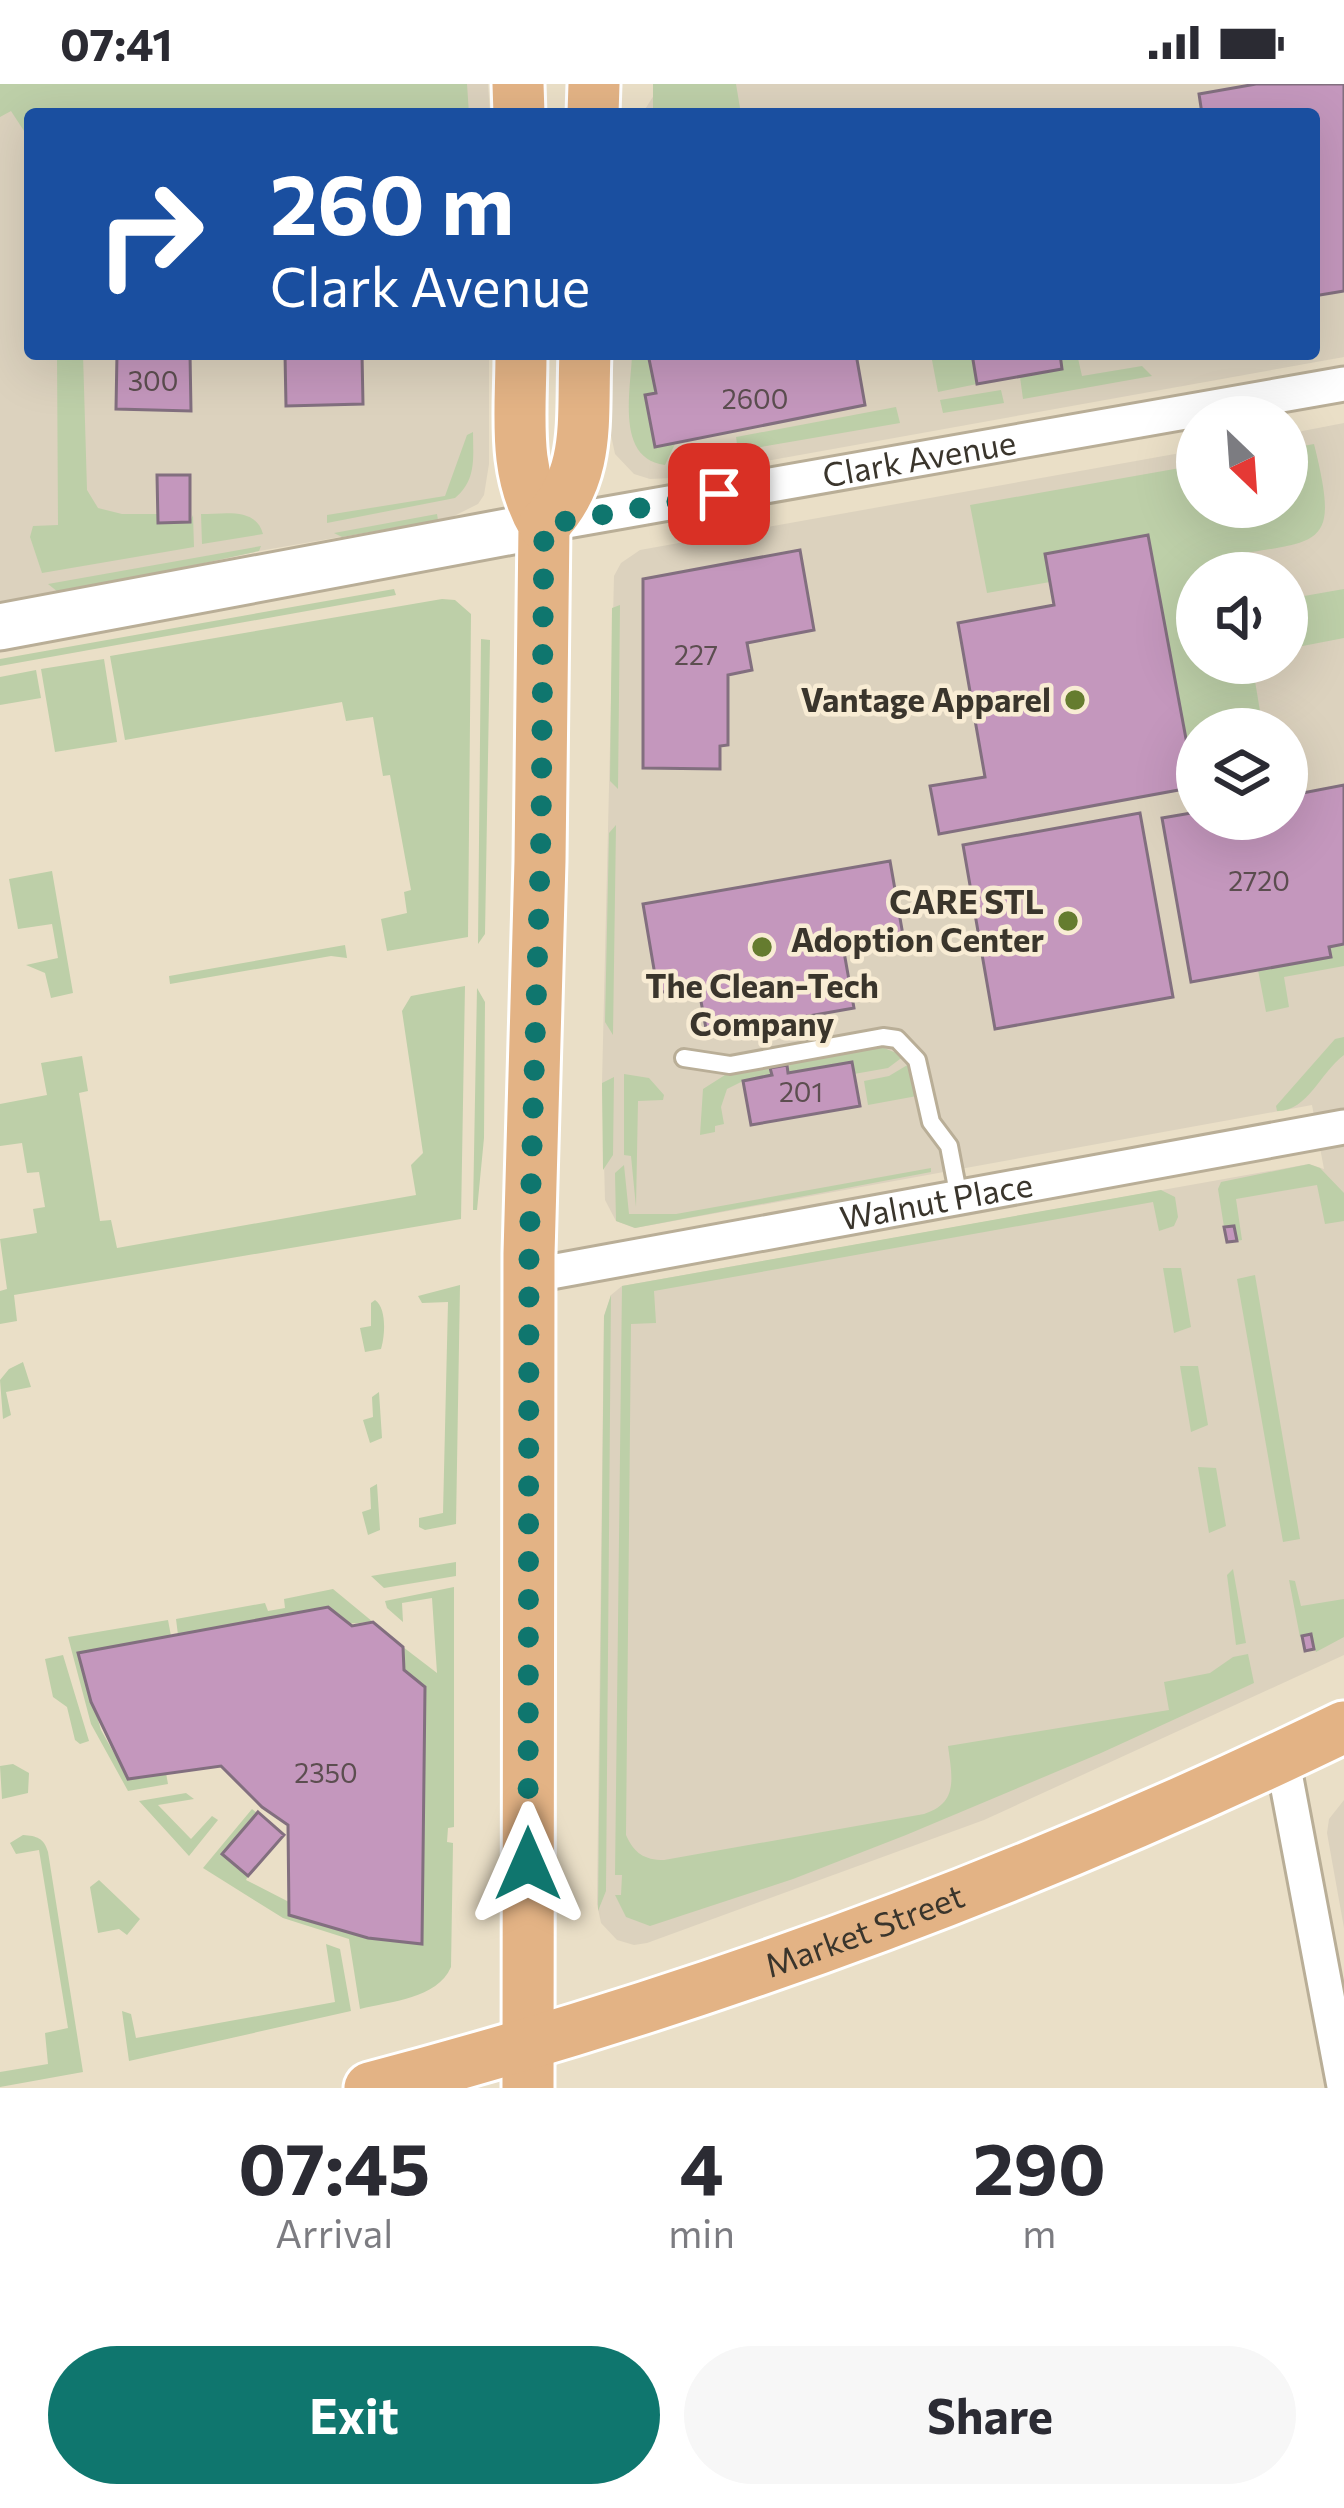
<!DOCTYPE html>
<style>
body{margin:0;font-family:Commissioner,sans-serif;background:#f7f7f7;color:#2b2b33;height:100vh;display:flex;flex-direction:column;font-size:45px;white-space:nowrap}
*{box-sizing:border-box;margin:0}
p{font-size:39px;color:#7c7c81}
.icon{flex:none;width:66px;height:66px;fill:none;stroke:currentColor;stroke-width:2;stroke-linecap:round;stroke-linejoin:round}
.map{position:relative;height:2004px;overflow:hidden}
.drawer{display:flex;flex-direction:column;background:#fff;flex:1}
.drawer>*{flex:none}
.guide{position:absolute;left:24px;top:24px;width:1296px;height:252px;border-radius:12px;box-shadow:0 12px 48px #0002;background:#1a4fa0;color:#fff;overflow:hidden}
.needle{width:78px;rotate:155deg}
.fabs{position:absolute;left:1176px;top:312px;display:grid;gap:24px}
.fabs a{display:grid;place-items:center;width:132px;height:132px;border-radius:50%;background:#fff;box-shadow:0 12px 48px #0002;font-size:60px}
.pin{position:absolute;display:grid;place-items:center;width:102px;height:102px;color:#fff;margin:-51px;border-radius:24px;box-shadow:0 6px 18px #0006}
.me{position:absolute;width:132px;margin:-66px;rotate:0deg;stroke-linejoin:round;filter:drop-shadow(0 0 9px #0008)}
.turn{display:flex;align-items:center;gap:42px;height:252px;padding:0 48px;font-size:54px}
.turn .icon{width:156px;height:156px;stroke-width:2.5}
.turn b{display:block;font-size:84px;line-height:102px}
.eta{display:flex;justify-content:space-evenly;align-items:center;height:204px;text-align:center}
.eta b{font-size:72px;font-weight:700;line-height:84px}
.action{display:flex;gap:24px;margin-top:auto;padding:24px 48px}
.action a{flex:1;height:138px;border-radius:72px;background:#0f766e;color:#fff;font-size:48px;font-weight:700;line-height:138px;text-align:center}
.action a+a{background:#f7f7f7;color:#2b2b33}
.status{display:flex;justify-content:space-between;align-items:center;height:84px;padding:0 60px;background:#fff;direction:ltr}
.status svg{height:33px;fill:currentColor}
.map>svg:first-child{display:block}
</style>
<div class="status"><b>07:41</b><svg viewBox="0 0 49 12"><path d="M0 12V9h3v3zM5 12V6h3v6zM10 12V3h3v9zM15 12V0h3v12zM26 1h20v11H26zM47 4h2v5h-2z"/></svg></div>
<div class="map">
<svg width="1344" height="2004" viewBox="0 0 1344 2004">
<rect width="100%" height="100%" fill="#eadfc7"/>
<path fill="#dcd2be" fill-rule="evenodd" d="M233 0H488L490 30H30V270H489V380L484 411 478 420 450 434 259 467 0 524V27Z
M661 0H1344V273L672 394 650 395 634 390 615 370 611 351 613 270H1314V30H642Z
M1344 339V1571L984 1736 647 1859 634 1861 617 1856 601 1839 597 1820 604 1232 611 1211 622 1202 1309 1080 1324 1085 1312 1021 635 1144 616 1137 605 1116 602 999 614 492 621 479 640 466 1197 366V423H1287V350ZM1197 489H1287V579H1197ZM1197 645H1287V735H1197Z
M1344 1716V1844L1327 1749 1329 1735Z"/>
<path fill="#bdcfa8" d="M0 0H467L469 30H30V50H26L11 27 0 33Z
M653 0H736L741 30H653Z
M57 270H83L87 406 98 424 122 430H158L159 439 190 438 193 431 194 463 42 489 30 453 33 442 58 441Z
M632 270H648L656 309 645 312 655 363 675 360 665 381C615 375 631 306 632 270Z
M936 270H972L977 300 938 308 932 276Z
M1060 270H1077L1082 292 1142 282 1152 292 1023 315 1020 293 1062 285Z
M1001 306 1004 319 943 329 940 316Z
M896 323 900 339 738 367 736 353Z
M473 348C473 373 477 396 455 414L327 439V431L445 412 467 351Z
M1314 360C1340 465 1323 456 1227 472L1230 489H1197V579H1252L1263 645H1197L1195 703 1148 452 1046 470 1050 498 987 509 970 421 1197 381V423H1287V365Z
M201 430C225 430 256 423 263 450L202 460Z
M437 430 438 436 342 453 334 449Z
M261 462 259 467 67 509 58 508 48 500Z
M394 505 396 511 0 582V575Z
M1344 505V554L1287 565V515Z
M442 515 455 516 471 530 468 853 387 867 381 835 407 829 404 808 411 806 390 691 383 692 373 633 346 637 342 618 125 656 110 572Z
M620 521 618 705 610 697 612 524Z
M481 555 490 556 485 850 478 860Z
M104 575 117 658 55 668 41 585Z
M36 586 41 614 0 621V593Z
M616 741 613 951 605 938 609 749Z
M52 787 73 909 51 914 45 889 26 881 58 874 52 840 18 845 9 795Z
M1344 860V882L1284 893 1289 923 1266 928 1258 886 1331 874 1329 863Z
M345 861 347 874 331 872 170 900 169 892Z
M465 902 461 1135 14 1211 17 1237 0 1240V1207L7 1205 0 1155 37 1149 33 1125 45 1123 39 1088 27 1089 22 1059 0 1062V1020L47 1011 41 979 82 972 88 1007 79 1009 100 1137 111 1136 117 1164 416 1111 411 1081 423 1069 402 927 411 912Z
M477 904 485 918 484 1054 477 1126H473Z
M1344 953V971C1320 989 1307 1028 1277 1027L1276 1022 1335 955Z
M879 962 904 972 888 984 854 990 851 978 788 989 790 979Z
M909 980 917 1012 868 1021 864 997 889 992Z
M767 983 772 991 743 997 727 1005 721 1023 724 1040 715 1042V1048L700 1051 703 1005 725 991Z
M624 990 649 994 664 1011 663 1016 638 1017 636 1123 631 1072 624 1071Z
M614 993 613 1071 603 1086 602 999Z
M1309 1080 1320 1084 1344 1109V1137L1325 1140 1317 1101 1236 1115 1242 1156 1237 1157 1233 1142 1224 1143 1218 1105 1221 1098Z
M624 1081 629 1130H676L931 1084V1088L635 1144 616 1137 615 1089Z
M1161 1106 1175 1113 1178 1133 1174 1142 1159 1147 1153 1118 654 1207 656 1239 631 1240 626 1751C634 1769 644 1776 664 1776L924 1730C959 1719 952 1693 948 1662L1169 1626 1164 1598 1210 1589 1233 1573 1248 1570 1254 1599 1101 1669 906 1751 793 1795 650 1842 626 1833 615 1811H621L622 1791H615L622 1202Z
M1163 1184H1181L1191 1243 1174 1249Z
M1255 1191 1300 1455 1283 1458 1237 1195Z
M460 1201 456 1440 425 1446 419 1443V1434L443 1429 448 1218 422 1219 418 1212Z
M611 1211 606 1807 598 1827 604 1232Z
M375 1216C387 1224 385 1252 381 1265L365 1268 360 1244 371 1242V1219Z
M23 1278 31 1303 6 1308 11 1331 3 1335 0 1296 9 1285Z
M1180 1282H1198L1208 1341 1191 1348Z
M379 1308 382 1354 370 1359 363 1336 373 1333 372 1313Z
M1198 1383 1216 1384 1226 1442 1209 1449Z
M377 1400 380 1446 368 1451 362 1428 371 1425 370 1404Z
M456 1478V1492L384 1504 371 1492Z
M1233 1485 1246 1559 1236 1561 1227 1491Z
M1289 1496 1295 1497 1301 1522 1344 1515V1553L1316 1568 1311 1551 1300 1553Z
M454 1503V1743L448 1744 447 1758 453 1759 451 1883C437 1915 391 1917 360 1925L349 1855 283 1834 203 1784 252 1725 257 1729 223 1770 248 1792 246 1796 289 1818 290 1831 367 1854 422 1859 403 1563 437 1589 432 1514 402 1519 403 1538 387 1524 385 1517Z
M333 1505 373 1538 178 1551 176 1535 265 1519 268 1527 285 1524 284 1515Z
M168 1536 171 1552 79 1570 101 1646 128 1694 166 1689 168 1700 128 1707 91 1640 68 1553Z
M63 1571 89 1657 80 1660 75 1656 67 1623 53 1613 45 1575Z
M13 1680 29 1689 28 1709 2 1715 0 1682Z
M186 1709 194 1715 158 1721 191 1755 212 1732 218 1736 189 1772 139 1717Z
M23 1751C37 1752 44 1754 48 1768L83 1988 0 2003V1988L48 1980 45 1949 68 1944 39 1766 16 1770 10 1759Z
M99 1796 140 1835 127 1851 119 1845 98 1849 90 1803Z
M326 1860 340 1865 351 1927 129 1977 122 1927 131 1930 136 1954 335 1918Z"/>
<path fill="#c497bd" stroke="#826f7f" stroke-width="3" d="M1256 0H1344V207L1314 212V30H1202L1199 10Z
M117 270H190L191 327 116 325Z
M285 270H362L363 320 286 322Z
M648 270H856L865 321 655 363 645 311 656 309Z
M972 270H1060L1062 285 977 300Z
M157 391H190V438L158 439Z
M1148 451 1195 703 939 750 930 702 985 693 958 539 1054 521 1045 470Z
M800 466 814 546 747 559 752 586 728 591V661L720 662V685L643 684V495Z
M1344 701V860L1329 863 1331 873 1191 898 1162 734 1197 728V735H1287V712Z
M1140 729 1173 913 995 945 963 761Z
M890 777 904 857 844 868 854 924 707 950 698 901 658 909 643 820Z
M852 978 860 1022 751 1041 743 997 772 991 770 984 787 981 788 989Z
M1234 1142 1237 1157 1227 1158 1224 1143Z
M328 1523 352 1542 373 1538 403 1563 404 1586 425 1603 422 1860 368 1854 289 1831 288 1741 262 1723 221 1682 128 1695 91 1618 78 1569Z
M1311 1550 1314 1565 1305 1567 1302 1552Z
M258 1728 284 1751 248 1792 222 1770Z"/>
<g fill="none" stroke-linecap="round" stroke-linejoin="round">
<defs>
<path id="lane" d="M684 974 730 981 883 953 897 955 917 976 931 1038 949 1062 959 1114"/>
<g id="street">
<path id="s1" d="M544 441 1344 300"/>
<path id="s2" d="M529 1192 1344 1043"/>
<path d="M1282 1673 1344 2002"/>
</g>
<path id="secondary" d="M0 543 544 441"/>
<g id="primary">
<path d="M518 0 519 30"/>
<path d="M593 30 594 0"/>
<path d="M521 270C521 331 512 387 544 441L540 777 529 1170 528 2004"/>
<path d="M544 441C592 391 582 335 585 270"/>
<path id="s3" d="M370 2004C707 1915 1030 1795 1344 1643"/>
</g>
</defs>
<use href="#lane" stroke="#b9ae97" stroke-width="22"/>
<use href="#street" stroke="#b9ae97" stroke-width="39"/>
<use href="#secondary" stroke="#b9ae97" stroke-width="51"/>
<use href="#primary" stroke="#fff" stroke-width="57"/>
<use href="#lane" stroke="#fff" stroke-width="16"/>
<use href="#street" stroke="#fff" stroke-width="33"/>
<use href="#secondary" stroke="#fff" stroke-width="45"/>
<use href="#primary" stroke="#e3b385" stroke-width="51"/>
</g>
<g fill="none" stroke-linecap="round" stroke-linejoin="round">
<path stroke="#0f766e" stroke-width="21" stroke-dasharray="0 37.8" d="M528 1780 529 1170 541 748 544 441 719 410"/>
</g>
<g fill="#657c2f" stroke="#f8ecd4" stroke-width="4.5">
<circle cx="1075" cy="616" r="12"/>
<circle cx="1068" cy="837" r="12"/>
<circle cx="762" cy="863" r="12"/>
</g>
<g text-anchor="middle" stroke-width="9" stroke-linejoin="round" paint-order="stroke">
<g font-size="27" fill="#5c4e50">
<text x="153" y="307">300</text>
<text x="755" y="325">2600</text>
<text x="696" y="581">227</text>
<text x="1259" y="807">2720</text>
<text x="801" y="1018">201</text>
<text x="326" y="1699">2350</text>
</g>
<g font-size="33" fill="#3a352c" stroke="#f8ecd4">
<text dy="12" stroke="none"><textPath href="#s1" startOffset="381">Clark Avenue</textPath></text>
<text dy="12" stroke="none"><textPath href="#s2" startOffset="414">Walnut Place</textPath></text>
<text dy="12" stroke="none"><textPath href="#s3" startOffset="519">Market Street</textPath></text>
</g>
<g font-size="33" font-weight="bold" fill="#3a352c" stroke="#f8ecd4" text-anchor="end">
<text x="1051" y="628">Vantage Apparel</text>
<text x="1044" y="830">CARE STL<tspan x="1044" dy="38">Adoption Center</tspan></text>
<text x="762" y="914" text-anchor="middle">The Clean-Tech<tspan x="762" dy="38">Company</tspan></text>
</g>
</g>
</svg>
<div class="fabs">
<a><svg class="needle" viewBox="-14 -14 28 28"><path d="M0-13l5 13h-10z" fill="#e53935"/><path d="M0 13l5-13h-10z" fill="#7c7c81"/></svg></a>
<a><svg class="icon" aria-label="sound" viewBox="0 0 24 24"><path d="M4 9h4l5-4v14l-5-4H4zM17 9q2 3 0 6"/></svg></a>
<a><svg class="icon" aria-label="layers" viewBox="0 0 24 24"><path d="M12 4l9 5-9 5-9-5zM3 14l9 5 9-5"/></svg></a>
</div>
<div class="pin" style="left:719px;top:410px;background:#d93025"><svg class="icon" aria-label="arrive" viewBox="0 0 24 24"><path d="M6 21V4h12l-3 4 3 4H6"/></svg></div>
<svg class="me" style="left:528px;top:1780px" viewBox="-20 -20 40 40"><path d="M0-17L14 15 0 8-14 15z" fill="#0f766e" stroke="#fff" stroke-width="4"/></svg>
<div class="guide">
<div class="turn"><svg class="icon" aria-label="right" viewBox="0 0 24 24"><path d="M7 20v-9h11M14 6l5 5-5 5"/></svg><div><b>260 m</b>Clark Avenue</div></div>
</div>
</div>
<section class="drawer">
<div class="eta">
<div><b>07:45</b><p>Arrival</p></div>
<div><b>4</b><p>min</p></div>
<div><b>290</b><p>m</p></div>
</div>
<div class="action"><a>Exit</a><a>Share</a></div>
</section>
